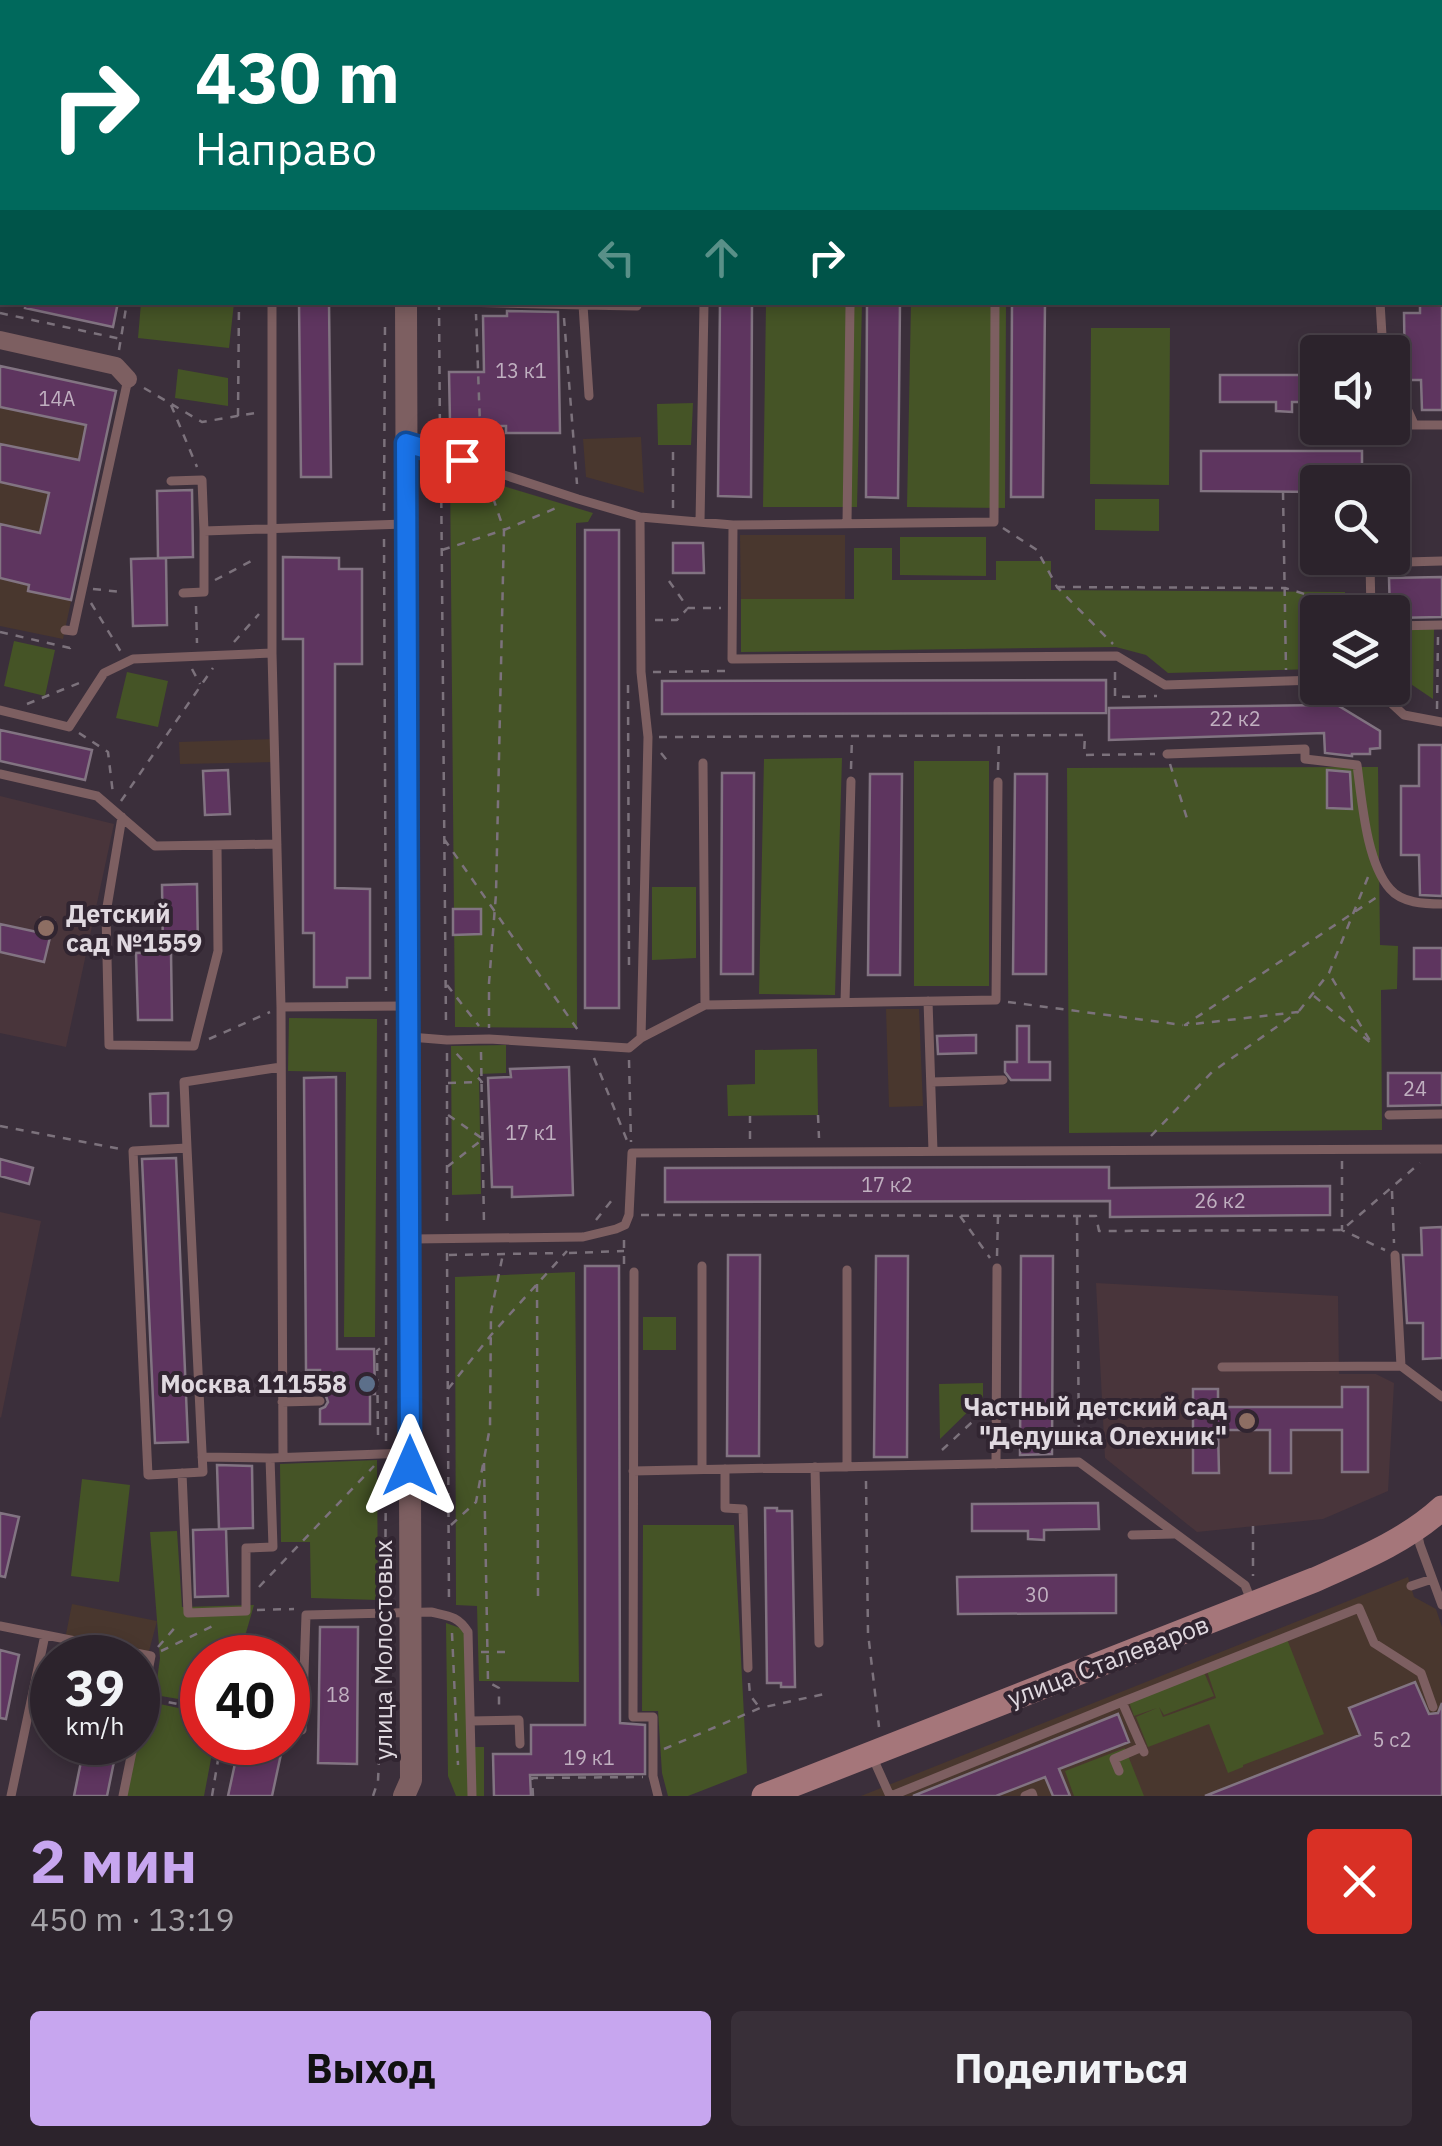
<!DOCTYPE html>
<html lang="ru">
<meta charset="utf-8">
<style>
body{margin:0;font-family:"IBM Plex Sans",sans-serif;background:#382f38;color:#f1f3f6;height:100vh;display:flex;flex-direction:column;font-size:38px;white-space:nowrap}
*{box-sizing:border-box;margin:0}
p{font-size:32px;color:#a6a4a9}
.icon{flex:none;width:55px;height:55px;fill:none;stroke:currentColor;stroke-width:2;stroke-linecap:round;stroke-linejoin:round}
.map{position:relative;height:1796px;overflow:hidden}
.details{display:flex;flex-direction:column;background:#2c232c;flex:1}
.details>*{flex:none}
.guide{position:absolute;left:0px;top:0px;width:1442px;height:305px;box-shadow:0 5px 15px #0003,0 0 0 2px #484048;background:#00695c;color:#fff;overflow:hidden}
.tools{position:absolute;left:1300px;top:335px;display:grid;gap:20px}
.tools a{display:grid;place-items:center;width:110px;height:110px;border-radius:10px;background:#2c232c;box-shadow:0 5px 15px #0003,0 0 0 2px #484048;font-size:50px}
.speed{position:absolute;left:30px;top:1635px;display:flex;gap:20px;font-size:50px;font-weight:700;text-align:center}
.speed>*{display:grid;place-content:center;width:130px;height:130px;border-radius:50%;background:#2c232c;box-shadow:0 5px 15px #0003,0 0 0 2px #484048;line-height:1}
.speed small{font-size:25px;font-weight:400}
.speed .limit{border:15px solid #d22;background:#fff;color:#111}
.pin{position:absolute;display:grid;place-items:center;width:85px;height:85px;color:#fff;margin:-42px;border-radius:20px;box-shadow:0 5px 15px #0006}
.me{position:absolute;width:110px;margin:-55px;rotate:0deg;stroke-linejoin:round;filter:drop-shadow(0 0 8px #0008)}
.turn{display:flex;align-items:center;gap:35px;height:210px;padding:0 30px;font-size:45px}
.turn .icon{width:130px;height:130px;stroke-width:2.5}
.turn b{display:block;font-size:70px;line-height:85px}
.lanes{display:flex;align-items:center;height:95px;padding:0 30px;background:#0003;justify-content:center;gap:50px;direction:ltr}
.lanes .off{opacity:.35}
.round{display:grid;place-items:center;flex:none;width:105px;height:105px;border-radius:10px;background:#382f38}
.overview{display:flex;align-items:center;justify-content:space-between;height:170px;padding:0 30px}
h1{font-size:60px;font-weight:800;line-height:75px;color:#c7a6ef}
.primary-button{display:flex;gap:20px;margin-top:auto;padding:20px 30px}
.primary-button a{flex:1;height:115px;border-radius:10px;background:#c7a6ef;color:#111;font-size:40px;font-weight:800;line-height:115px;text-align:center}
.primary-button a+a{background:#382f38;color:#f1f3f6}
.map>svg:first-child{display:block}
</style>
<div class="map">
<svg width="1442" height="1796" viewBox="0 0 1442 1796">
<rect width="100%" height="100%" fill="#3b2f3b"/>
<path fill="#49372e" d="M0 366 116 391 63 639 0 626Z
M641 437 644 493 586 477 583 439Z
M740 535H845V599H741Z
M274 739 275 762 180 764 179 742Z
M886 1009H919L923 1106 889 1107Z
M1408 1577 1414 1597 1436 1609 1442 1627V1796H861Z
M72 1604 157 1621 148 1655 65 1639Z"/>
<path fill="#49353b" d="M0 796 114 824 66 1047 0 1033Z
M0 1212 41 1221 1 1418 0 1417Z
M1096 1283 1338 1296 1339 1374H1376L1394 1383 1388 1491 1323 1519 1197 1532 1105 1458Z"/>
<path fill="#455426" d="M141 303H234L229 348 138 338Z
M766 303H862L857 507H763Z
M911 303H1006L1005 508 907 507Z
M1091 328H1170L1169 485 1090 484Z
M178 369 228 378V406L175 398Z
M693 403 691 445H658L657 404Z
M450 470 593 513 588 522 576 523 577 1028 455 1027Z
M1095 499H1159V531L1095 530Z
M900 537H986V576L900 575Z
M854 548H892V580H996V561H1051V590L1345 592 1346 612H1318L1317 669 1168 673 1146 655 1116 647 741 652V599H854Z
M1392 629H1434L1433 699 1393 672Z
M14 641 55 650 45 696 4 686Z
M127 672 168 681 158 727 116 718Z
M842 758 835 995 759 994 764 759Z
M914 761H989V986H914Z
M1378 767 1380 945 1398 946 1397 989 1381 990 1382 1130 1069 1133 1067 768Z
M652 887H696V958L652 960Z
M289 1018 377 1019 375 1337H344L346 1072 288 1071Z
M506 1045V1073L479 1074 481 1194 452 1195 451 1046Z
M817 1049 818 1115 728 1116 727 1085 755 1084V1050Z
M575 1272 579 1682 479 1681 477 1606 456 1605 455 1277Z
M643 1317H676V1350H643Z
M983 1383V1397L940 1439 939 1384Z
M377 1460 378 1600 311 1598 310 1542H281L280 1464Z
M82 1479 130 1485 119 1582 71 1576Z
M643 1525H734L747 1773 688 1796H668L662 1773 658 1711H642Z
M177 1531 182 1607 254 1605 239 1657 202 1658V1703L155 1695 160 1658 150 1532Z
M446 1623 463 1629 467 1652 469 1747H484V1796H456L448 1776Z
M1287 1639 1324 1734 1243 1765V1767L1228 1773 1209 1724 1148 1747 1136 1717 1157 1708 1134 1716 1129 1702 1204 1672 1214 1696 1164 1715 1159 1707 1163 1717 1216 1698 1207 1671Z
M141 1700 202 1713V1742L214 1743 204 1796H122L138 1742V1719Z
M1125 1748 1144 1796H1074L1065 1771Z"/>
<path fill="#5e355f" stroke="#827482" stroke-width="2.5" d="M26 302H118L113 327 25 308Z
M299 302H329L331 477H301Z
M720 302H752L751 497 718 496Z
M867 302H900L898 498 866 497Z
M1012 302H1045L1043 497H1011Z
M1420 302H1442V410H1422L1421 380H1405L1404 313H1420Z
M507 311 558 312 560 433H506V426H484V422H450L449 372H484L483 316H507Z
M0 366 116 391 71 600 28 591 29 585 0 578V524L40 533 49 493 0 482V444L79 460 86 425 0 407Z
M1220 375H1318V402H1292V412L1276 411V402H1220Z
M1201 451H1362V482H1318V492L1201 491Z
M192 490 193 557 158 558 157 491Z
M585 530H619V1008H585Z
M673 543H703L704 573H673Z
M283 557 339 558V569H362V664H335V888L370 889V978H347V987H314V933H303V639H283Z
M166 558 167 625 133 626 131 559Z
M1442 577V617L1392 618V612H1390L1389 578Z
M1106 680V713L662 714V681Z
M1324 690 1340 691 1339 706 1380 731V748L1370 749V754H1352V756L1325 753 1324 733 1109 740V708L1324 705Z
M0 730 92 750 85 780 0 761Z
M1419 745H1442V896L1420 895 1419 855H1401V786H1419Z
M228 770 230 814 205 815 203 771Z
M1327 770 1350 772 1352 809 1327 808Z
M722 773H754L753 974H721Z
M870 774H902L900 975H868Z
M1015 774H1047L1046 974H1013Z
M197 884 198 951 163 952 162 885Z
M453 909H481V934L453 935Z
M41 918 54 921 44 962 0 952V924L37 932Z
M1414 948H1442V979H1414Z
M171 952 172 1020H138L136 953Z
M1017 1026H1029V1062H1050V1080H1011L1005 1072V1062H1017Z
M976 1035V1053L938 1054 937 1036Z
M569 1067 573 1195 512 1197V1187H492L488 1078 511 1077 510 1069Z
M1388 1073H1442V1105L1388 1106Z
M336 1077 337 1349H374L375 1394H370V1424H320V1409L325 1407 328 1402 326 1396 320 1393V1370H306L304 1078Z
M168 1093V1126H151L150 1094Z
M176 1158 188 1442 155 1443 142 1159Z
M0 1159 33 1168 29 1184 0 1176Z
M1109 1167V1188L1330 1186V1215L1110 1217V1201L665 1202V1168Z
M1442 1227V1358L1423 1359V1323H1407L1403 1255H1422L1421 1228Z
M728 1255H760L759 1456H727Z
M876 1256H908L907 1457H874Z
M1021 1256H1053L1052 1454 1020 1455Z
M585 1266H619L620 1723 645 1725V1774L530 1775 531 1796H494L493 1754H531V1725H585Z
M1342 1387H1368V1472H1342V1430H1291V1473H1270V1430H1218L1219 1473H1193V1389H1218V1407H1342Z
M217 1465 252 1466 253 1528 219 1529Z
M1098 1503 1099 1529 1044 1530V1540L1028 1539V1531H972V1504Z
M765 1508H777V1511H792L795 1687H781V1683H767Z
M0 1513 19 1517 5 1577 0 1576Z
M226 1529 228 1596 195 1597 193 1530Z
M1116 1575V1613L958 1614 957 1577Z
M320 1627H358L357 1764 318 1763Z
M0 1650 19 1655 6 1719 0 1718Z
M1415 1682 1429 1714 1438 1713 1442 1703V1796H1205L1360 1735 1349 1708Z
M1118 1714 1129 1742 1059 1769 1070 1796H1053L1045 1777 996 1796H913Z
M85 1742H118L107 1796H74Z
M239 1745 281 1754 272 1796H228Z"/>
<g fill="none" stroke-linecap="round" stroke-linejoin="round">
<path stroke="#7c727c" stroke-width="2.5" stroke-dasharray="8 8" stroke-linecap="butt" d="M7 0 21 2
M381 0V2
M438 0V2
M468 0V2
M623 0V2
M969 2 970 0
M1383 2 1384 0
M1403 2 1405 0
M0 51H1
M0 98H2
M0 145H2
M0 193 2 192
M439 302 440 440
M658 302V303
M947 302 951 306
M0 313 121 339
M564 318 577 484
M119 350 127 302
M144 388 202 422 261 412
M171 405 197 467
M238 416 239 302
M440 439 481 453 476 314
M441 468 446 1025
M488 483 504 530 496 894 489 983V1028
M1283 492 1286 670
M673 508V445
M384 511 385 324
M1003 528 1037 550 1057 587 1113 644
M384 539 386 991
M442 550 504 530 561 506
M215 580 257 558
M669 581 688 608H721
M1057 587 1285 588 1357 610
M93 589 122 592
M91 603 121 652
M196 606 197 643
M655 620H677L687 609
M0 632 70 648 71 643
M234 642 259 614
M192 669 200 684
M653 672 725 671
M1115 672V697L1157 696
M628 685 629 967
M27 704 84 681
M1437 709 1438 637
M79 733 108 752 113 794
M659 737 1085 735 1084 755 1155 754
M661 753 670 764
M1170 764 1189 825
M851 769 852 737
M998 770 999 738
M121 801 213 668
M444 839 580 1033
M447 985 479 1026
M1314 996 1372 1044 1330 975
M1008 1002 1183 1025
M1299 1011 1329 973 1368 877
M209 1039 270 1012
M481 1052 484 1224
M447 1053V1225
M594 1058 628 1143
M629 1060 631 1142
M448 1083 482 1082 456 1053
M818 1115 819 1138
M0 1126 121 1149
M1151 1136 1212 1072 1298 1012 1185 1025 1380 895
M750 1139V1116
M1342 1161V1230L1385 1250
M447 1167 483 1139 448 1115
M1392 1191 1394 1243
M641 1215 1096 1216 1099 1231 1342 1230 1420 1163
M960 1216 990 1258
M1077 1217 1079 1449
M596 1220 616 1195
M447 1253 449 1605
M569 1253 624 1251
M449 1255 561 1253
M997 1256 998 1216
M624 1264V1237
M537 1284 538 1596
M294 1377H320
M448 1389 491 1335 567 1251
M378 1435 377 1351 385 1344
M386 1441V1019
M942 1450 984 1411
M484 1463 488 1682 499 1688V1709
M866 1481 868 1633 879 1727
M451 1525 476 1502 490 1427 491 1312 503 1254
M1253 1526V1576
M259 1587 374 1466
M385 1601 386 1469
M257 1610 294 1609
M452 1633 458 1765
M158 1647 179 1623
M161 1651 217 1624
M481 1652H505
M749 1683 750 1695 759 1707
M153 1699 202 1709
M664 1749 760 1708 829 1693
M212 1796 221 1742
M373 1796 378 1781 385 1624
M533 1796 532 1778 643 1777"/>
<path stroke="#7d5f61" stroke-width="9" d="M125 0V2
M706 0V2
M992 0V2
M253 2 254 0
M638 2V0
M851 2V0
M1440 66H1442
M1440 102H1442
M1440 169H1442
M1440 187H1442
M0 256 2 257
M272 302V653L281 1007 283 1457
M462 302 583 305 589 396
M1380 302 1383 352
M583 305 637 306V302
M1392 375 1414 424
M1399 425H1442
M409 444 578 499 640 517 733 525 732 659 1117 656 1165 685 1318 680
M171 481 202 480 204 531
M700 522 704 304
M847 523 850 306
M733 525 994 522 995 305
M183 593 204 592V531L404 524
M1371 612 1370 563 1442 561
M1392 626 1442 625
M65 630 73 631 128 379
M1375 688 1404 715 1442 722
M0 710 69 727 104 673 133 659 272 653
M1167 754 1305 749V759L1357 765C1362 800 1366 862 1390 889 1402 903 1424 904 1442 904
M0 774 97 796 155 846 277 844
M122 817 106 913 109 1045 194 1046 218 951 217 845
M928 1001 933 1151
M845 1002 851 781
M705 1005 996 1000 998 782
M281 1007 405 1006
M410 1037 447 1040 489 1039 629 1048 641 1038 648 737 641 672 640 517
M641 1038 705 1005 703 763
M931 1082 1003 1080
M1389 1115 1442 1114
M187 1148 203 1472 148 1475 133 1151Z
M187 1148 184 1082 281 1067
M413 1239 583 1237 616 1229 625 1225 629 1215 632 1153 1442 1149
M1395 1255 1401 1366
M634 1272 633 1717H653V1776L658 1796
M1222 1367 1401 1366 1442 1397
M282 1402 320 1401
M202 1457 270 1458 409 1453
M996 1464 997 1268
M815 1467 819 1643
M847 1467V1270
M702 1469V1266
M725 1469V1508L743 1509 748 1668
M633 1471 1079 1462 1245 1585 1252 1603
M182 1473 188 1613 246 1611V1548L273 1547 270 1458
M1417 1532 1420 1545 1442 1605
M1132 1535 1174 1534
M1411 1586 1432 1579
M0 1626 151 1656 138 1722
M1122 1702 1359 1608 1374 1643 1421 1673 1433 1707
M471 1721 519 1720 520 1744
M288 1727 302 1730 306 1615 431 1612C449 1616 458 1616 468 1632L472 1796
M872 1756 890 1796
M1119 1771 1114 1759 1142 1747
M11 1796 45 1635
M123 1796 134 1742
M891 1796 1122 1702 1144 1752
M1025 1796 1032 1793 1033 1796"/>
<path stroke="#7d5f61" stroke-width="18" d="M0 340 116 366 128 379"/>
<path stroke="#7d5f61" stroke-width="22" d="M144 0 156 2
M407 2V0
M404 1796 411 1780 406 302"/>
<path stroke="#a5767a" stroke-width="25" d="M764 1796 1314 1580C1359 1560 1406 1541 1442 1508"/>
</g>
<g fill="none" stroke-linecap="round" stroke-linejoin="round">
<defs>
<path id="route" d="M410 1466 406 443 462 460"/>
</defs>
<use href="#route" stroke="#114b97" stroke-width="25"/>
<use href="#route" stroke="#1a73e8" stroke-width="18"/>
</g>
<g fill="#8d6e63" stroke="#312531" stroke-width="4">
<circle cx="46" cy="928" r="10"/>
<circle cx="1247" cy="1421" r="10"/>
</g>
<circle fill="#5c6f8a" stroke="#312531" stroke-width="4" cx="367" cy="1384" r="10"/>
<g text-anchor="middle" stroke-width="8" stroke-linejoin="round" paint-order="stroke">
<g font-size="20" fill="#c0b0c0">
<text x="521" y="378">13 к1</text>
<text x="57" y="406">14А</text>
<text x="1235" y="726">22 к2</text>
<text x="1415" y="1096">24</text>
<text x="531" y="1140">17 к1</text>
<text x="887" y="1192">17 к2</text>
<text x="1220" y="1208">26 к2</text>
<text x="1037" y="1602">30</text>
<text x="338" y="1702">18</text>
<text x="1392" y="1747">5 с2</text>
<text x="589" y="1765">19 к1</text>
</g>
<g font-size="25" font-weight="bold" fill="#e0d9e0" stroke="#312531" text-anchor="end">
<text x="66" y="923" text-anchor="start">Детский<tspan x="66" dy="29">сад №1559</tspan></text>
<text x="347" y="1393">Москва 111558</text>
<text x="1227" y="1416">Частный детский сад<tspan x="1227" dy="29">"Дедушка Олехник"</tspan></text>
</g>
<g font-size="25" fill="#e0d9e0" stroke="#312531">
<text transform="translate(383 1650) rotate(-90)" y="9">улица Молостовых</text>
<text transform="translate(1108 1661) rotate(-21)" y="9">улица Сталеваров</text>
</g>
</g>
</svg>
<div class="tools">
<a><svg class="icon" aria-label="sound" viewBox="0 0 24 24"><path d="M4 9h4l5-4v14l-5-4H4zM17 9q2 3 0 6"/></svg></a>
<a><svg class="icon" aria-label="search" viewBox="0 0 24 24"><circle cx="10" cy="10" r="6"/><path d="M15 15l6 6"/></svg></a>
<a><svg class="icon" aria-label="layers" viewBox="0 0 24 24"><path d="M12 4l9 5-9 5-9-5zM3 14l9 5 9-5"/></svg></a>
</div>
<div class="speed"><div>39<small>km/h</small></div><div class="limit">40</div></div>
<div class="pin" style="left:462px;top:460px;background:#d93025"><svg class="icon" aria-label="arrive" viewBox="0 0 24 24"><path d="M6 21V4h12l-3 4 3 4H6"/></svg></div>
<svg class="me" style="left:410px;top:1466px" viewBox="-20 -20 40 40"><path d="M0-17L14 15 0 8-14 15z" fill="#1a73e8" stroke="#fff" stroke-width="4"/></svg>
<div class="guide">
<div class="turn"><svg class="icon" aria-label="right" viewBox="0 0 24 24"><path d="M7 20v-9h11M14 6l5 5-5 5"/></svg><div><b>430 m</b>Направо</div></div>
<div class="lanes"><svg class="icon off" aria-label="left" viewBox="0 0 24 24"><path d="M17 20v-9H6M10 6l-5 5 5 5"/></svg><svg class="icon off" aria-label="ahead" viewBox="0 0 24 24"><path d="M12 20V5M6 11l6-6 6 6"/></svg><svg class="icon" aria-label="right" viewBox="0 0 24 24"><path d="M7 20v-9h11M14 6l5 5-5 5"/></svg></div>
</div>
</div>
<section class="details">
<div class="overview"><div><h1>2 мин</h1><p>450 m · 13:19</p></div><a class="round" style="background:#d93025;color:#fff"><svg class="icon" aria-label="close" viewBox="0 0 24 24"><path d="M6 6l12 12M18 6L6 18"/></svg></a></div>
<div class="primary-button"><a>Выход</a><a>Поделиться</a></div>
</section>
